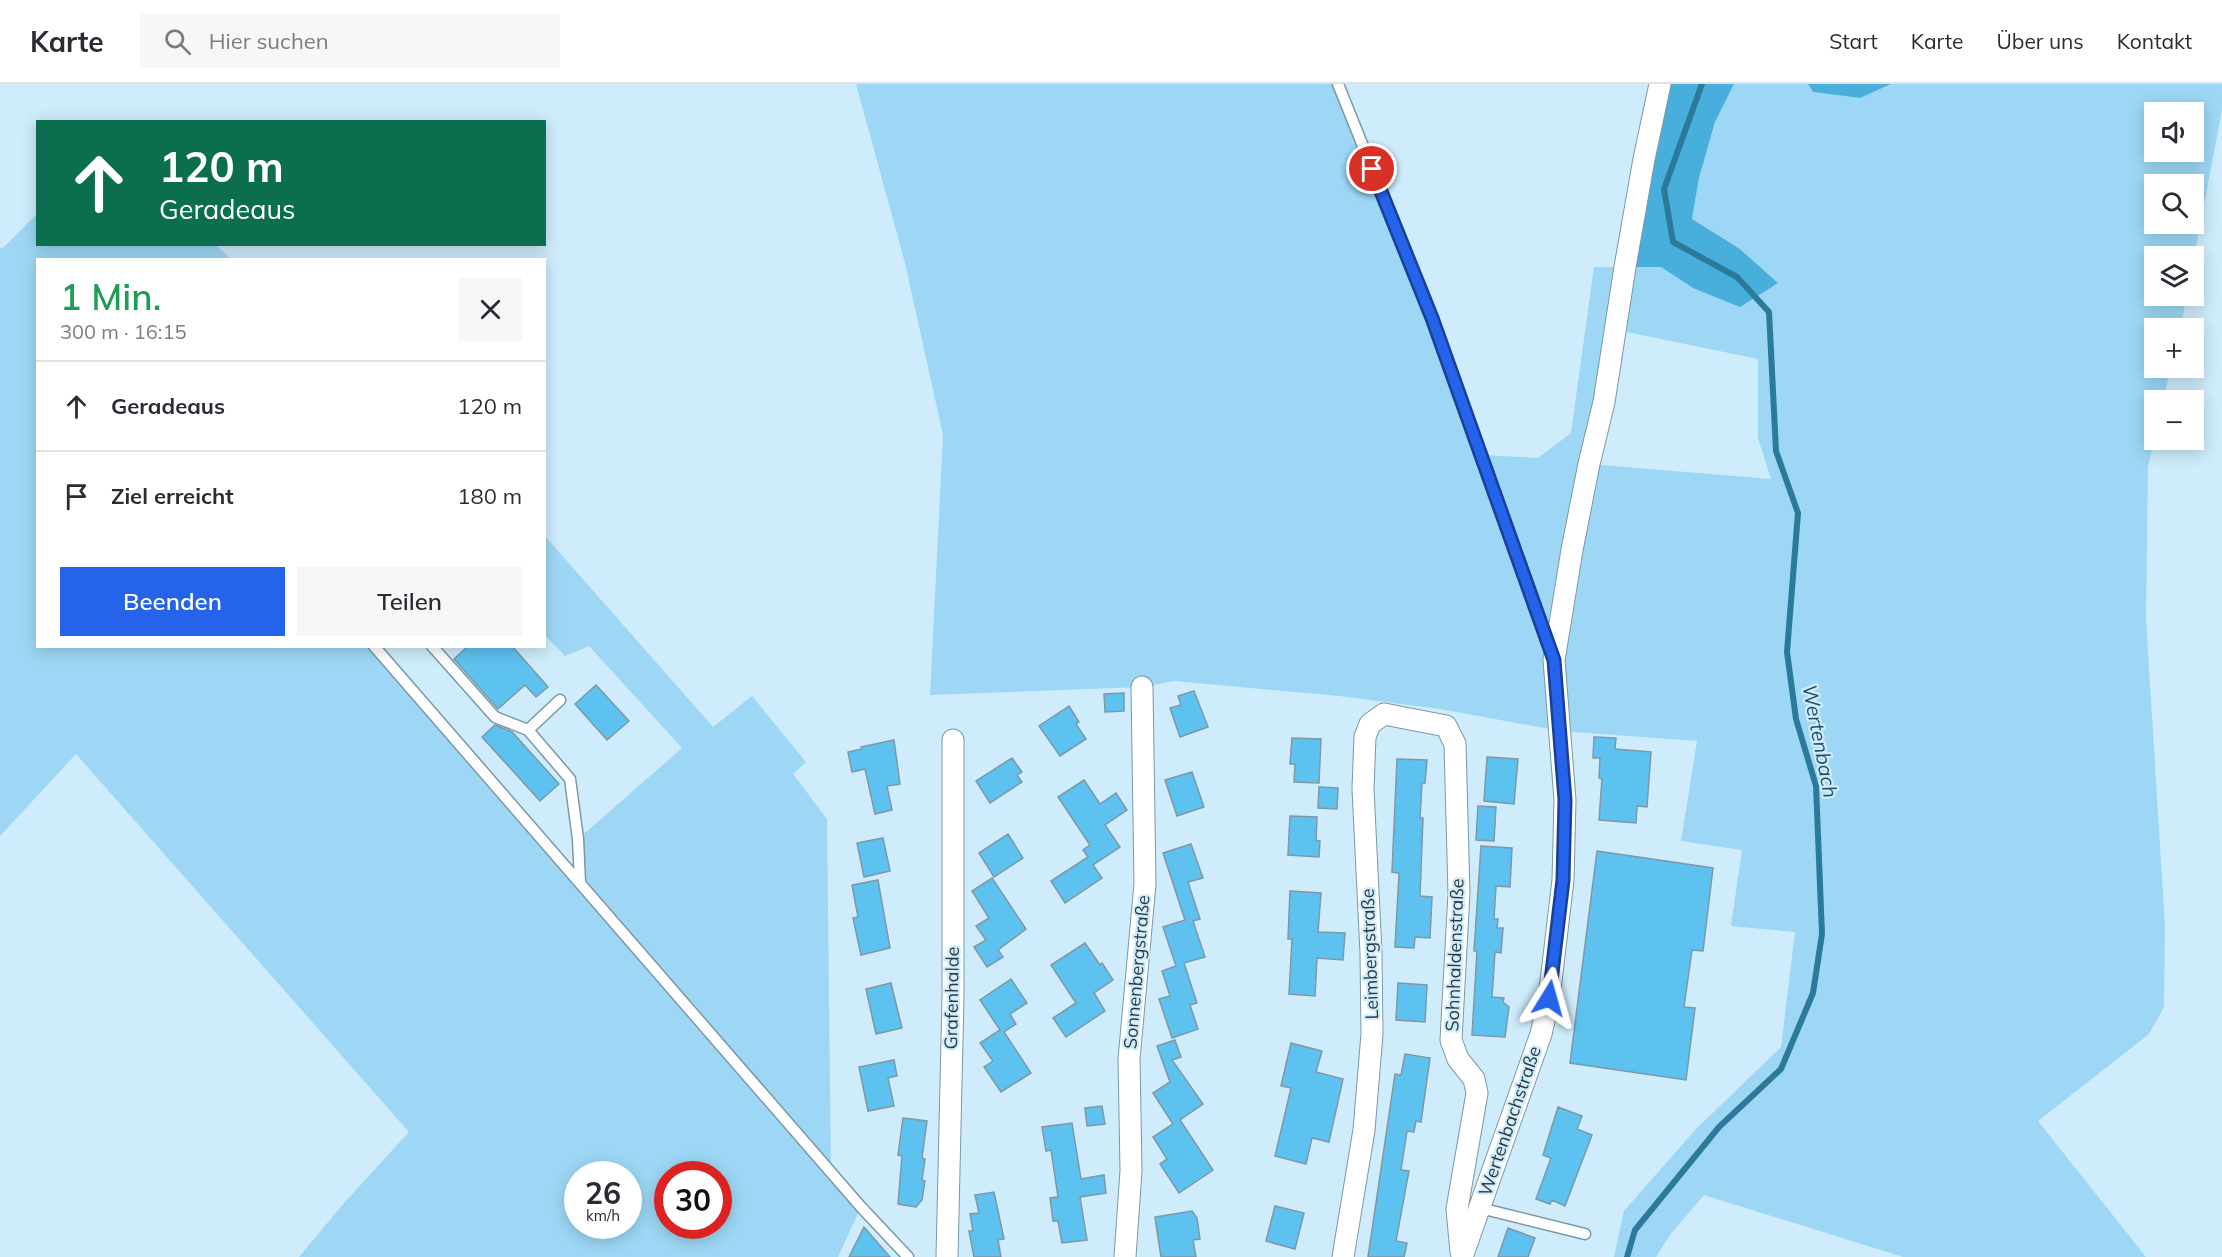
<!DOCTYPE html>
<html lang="de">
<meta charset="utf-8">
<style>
body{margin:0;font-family:Mulish,sans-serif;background:#f7f7f7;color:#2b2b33;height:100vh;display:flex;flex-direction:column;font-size:22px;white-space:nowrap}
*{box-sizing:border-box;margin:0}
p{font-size:20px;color:#7c7c81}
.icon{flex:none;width:33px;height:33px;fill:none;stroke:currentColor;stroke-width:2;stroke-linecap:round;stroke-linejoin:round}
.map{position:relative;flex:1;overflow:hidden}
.details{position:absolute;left:36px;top:174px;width:510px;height:390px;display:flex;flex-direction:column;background:#fff;border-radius:0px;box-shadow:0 3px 15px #0003}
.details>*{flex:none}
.banner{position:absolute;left:36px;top:36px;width:510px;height:126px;border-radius:0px;box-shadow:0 3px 15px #0003;background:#0b6e4f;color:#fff;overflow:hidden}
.buttons{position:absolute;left:2144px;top:18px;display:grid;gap:12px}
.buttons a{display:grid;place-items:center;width:60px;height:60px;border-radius:0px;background:#fff;box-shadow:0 3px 15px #0003;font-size:30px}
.speed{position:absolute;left:564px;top:1077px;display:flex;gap:12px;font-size:30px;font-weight:700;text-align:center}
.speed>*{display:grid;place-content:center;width:78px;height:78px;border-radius:50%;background:#fff;box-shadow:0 3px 15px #0003;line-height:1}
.speed small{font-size:15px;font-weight:400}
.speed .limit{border:9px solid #d22;background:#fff;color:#111}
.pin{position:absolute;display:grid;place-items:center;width:51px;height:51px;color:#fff;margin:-26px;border:3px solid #fff;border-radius:50%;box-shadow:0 2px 6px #0007}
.me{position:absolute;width:66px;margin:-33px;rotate:8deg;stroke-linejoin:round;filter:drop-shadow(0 0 4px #0008)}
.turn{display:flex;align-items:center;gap:21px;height:126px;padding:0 24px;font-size:27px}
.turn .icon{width:78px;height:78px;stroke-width:2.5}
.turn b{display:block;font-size:42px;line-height:51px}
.round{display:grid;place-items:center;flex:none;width:63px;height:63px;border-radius:0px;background:#f7f7f7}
.headline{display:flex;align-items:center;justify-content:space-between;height:102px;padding:0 24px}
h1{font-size:36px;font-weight:600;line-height:45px;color:#1e9e55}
.primary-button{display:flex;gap:12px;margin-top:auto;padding:12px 24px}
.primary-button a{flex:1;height:69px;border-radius:0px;background:#2563eb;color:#fff;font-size:24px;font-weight:600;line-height:69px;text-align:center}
.primary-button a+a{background:#f7f7f7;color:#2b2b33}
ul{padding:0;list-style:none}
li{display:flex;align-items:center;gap:18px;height:90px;padding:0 24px;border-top:2px solid #e1e1e2}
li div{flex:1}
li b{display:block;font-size:22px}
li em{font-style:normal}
header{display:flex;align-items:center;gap:36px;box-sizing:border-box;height:84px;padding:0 30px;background:#fff;border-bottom:2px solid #e1e1e2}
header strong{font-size:28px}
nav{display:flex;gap:33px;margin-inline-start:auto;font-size:21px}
.search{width:420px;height:54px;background:#f7f7f7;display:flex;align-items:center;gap:15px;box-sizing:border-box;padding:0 21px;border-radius:0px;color:#7c7c81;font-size:22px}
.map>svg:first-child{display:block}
</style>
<header>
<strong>Karte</strong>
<div class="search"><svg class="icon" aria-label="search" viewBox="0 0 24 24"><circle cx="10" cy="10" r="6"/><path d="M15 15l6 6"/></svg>Hier suchen</div>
<nav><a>Start</a><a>Karte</a><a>Über uns</a><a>Kontakt</a></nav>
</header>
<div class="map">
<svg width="2222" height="1173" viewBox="0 0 2222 1173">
<rect width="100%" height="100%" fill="#ceecfb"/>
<path fill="#9dd7f5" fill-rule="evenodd" d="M856 0H1338L1481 371 1538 374 1571 349 1594 183H1661L1693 204 1778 199 1740 165 1692 135 1699 94 1715 38 1734 0H1808L1813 8 1859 14 1891 0H2222V26L2193 178V172H2154V212H2187L2180 244H2154V284H2171L2163 316H2154V356L2148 382 2146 535 2165 842 2164 923 2149 950 2038 1037 2146 1173H1903L1704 1111 1670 1151 1656 1173H1614L1624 1127 1695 1046 1781 963 1795 848 1731 842 1742 766 1681 757 1697 657 1561 647 1440 625 1339 612 1174 597 1142 603 930 611 943 351 905 179ZM2154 28H2193V68H2154ZM2154 100H2193V140H2154ZM1617 246 1758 275V354L1771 395 1589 380Z
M37 130 38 160 216 161 231 175 38 176V562L374 563 580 798 578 755 682 664 589 562 565 572 545 551V452L713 643 752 612 806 678 793 690 827 735 831 1087 861 1123 838 1173H299L344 1119 409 1048 76 670 0 752V163L2 165ZM578 1090H628V1142H578ZM668 1090H718V1142H668Z"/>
<path fill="#48aedb" d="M1660 0H1734L1715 38 1699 94 1692 135 1740 165 1778 199 1740 223 1693 204 1661 183H1625Z
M1808 0H1891L1860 14 1813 8Z"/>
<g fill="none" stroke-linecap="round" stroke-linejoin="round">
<path stroke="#2c7a9b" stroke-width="6" d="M1627 1173 1635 1146 1719 1043 1781 985 1813 909 1822 850 1816 702 1796 635 1787 568 1798 429 1776 367 1769 228 1737 193 1673 158 1664 105 1702 0"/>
</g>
<path fill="#5dc2ef" stroke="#7d98a7" stroke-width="1.5" d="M468 562H512L548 603 536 613 525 601 498 625 454 575Z
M596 601 629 637 607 656 575 620Z
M1194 607 1208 643 1180 653 1170 624 1181 621 1178 612Z
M1124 609V627L1105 628 1104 610Z
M1069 622 1079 638 1076 640 1086 655 1060 672 1039 642Z
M495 641 512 648 559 700 540 717 482 653Z
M1594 653 1616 654 1615 665 1651 668 1647 723 1637 722 1636 739 1599 736 1602 695 1599 694 1600 674H1593Z
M1292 654 1321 655 1319 699 1294 698 1295 680H1290Z
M894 656 900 700 887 702 892 726 875 730 865 685 852 688 848 668 862 665 861 663Z
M1487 673 1518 675 1514 720 1484 717Z
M1012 674 1022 688 1017 691 1022 698 990 719 976 697Z
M1397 675 1427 676 1425 699H1422L1420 734H1423L1420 812 1432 813 1430 854 1415 853 1414 864 1395 863 1399 789 1392 788Z
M1192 688 1204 723 1177 732 1165 696Z
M1084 696 1100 720 1116 709 1127 726 1105 741 1120 763 1093 781 1102 794 1065 819 1051 797 1088 773 1083 766 1090 761 1058 713Z
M1319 703 1338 704 1337 725 1318 724Z
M1478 722 1496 723 1494 757 1476 756Z
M1290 732 1317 733 1316 756 1320 757 1319 773 1288 771Z
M1008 750 1023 774 994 793 979 769Z
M883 754 890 787 864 793 857 759Z
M1191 760 1203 794 1188 798 1200 835 1193 837 1205 873 1184 879 1197 919 1190 921 1198 945 1172 954 1159 915 1170 912 1162 887 1176 882 1163 843 1185 836 1163 769Z
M1481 762 1512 764 1510 803 1496 802 1494 835H1498L1497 844H1503L1501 869 1495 868 1492 913 1504 914 1503 918 1509 923 1505 953 1472 951 1477 867H1474Z
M1597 767 1713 784 1703 867 1692 866 1684 923 1695 924 1686 996 1570 979Z
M992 794 1026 845 998 866 1003 873 987 883 974 863 986 856 976 842 989 834 972 807Z
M878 796 890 864 861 871 853 834 858 833 852 801Z
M1290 807 1321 809 1318 848 1345 849 1343 876 1317 874 1315 912 1289 910 1292 855H1288Z
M1085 859 1100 881 1102 879 1113 896 1094 909 1105 927 1066 953 1053 934 1076 919 1051 881Z
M1011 895 1027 919 1010 930 1016 940 1004 948 1031 989 1001 1008 984 983 993 977 980 959 1000 946 980 916Z
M891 899 902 944 876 950 866 905Z
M1398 899 1427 901 1425 938 1396 936Z
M1175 956 1181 973 1172 976 1203 1020 1180 1036 1213 1086 1179 1109 1160 1080 1167 1075 1153 1053 1173 1040 1153 1009 1170 998 1157 962Z
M1291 959 1322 967 1316 988 1343 995 1329 1058 1312 1054 1306 1080 1275 1072 1291 1004 1281 1002Z
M1405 970 1430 974 1421 1038 1416 1037 1414 1048 1407 1047 1401 1086 1409 1087 1396 1157 1407 1159 1404 1173H1368L1395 990 1401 991Z
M894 976 897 992 888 994 894 1022 868 1027 859 983Z
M1102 1022 1105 1040 1087 1042 1085 1024Z
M1558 1023 1582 1032 1577 1045 1592 1051 1565 1122 1552 1116 1550 1120 1536 1115 1551 1074 1543 1071Z
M903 1034 927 1037 922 1074 925 1075 922 1096 925 1097 922 1116 916 1123 898 1120 902 1072 898 1071Z
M1072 1039 1081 1095 1104 1091 1106 1109 1080 1113 1087 1156 1062 1159 1058 1137H1053L1050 1114 1058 1113 1051 1066 1046 1067 1042 1043Z
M994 1108 1004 1155 998 1156 1001 1173H974L969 1147H973L970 1130 979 1129 975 1111Z
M1275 1122 1304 1129 1295 1165 1266 1157Z
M1192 1127 1197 1134 1200 1155 1193 1156 1196 1173H1161L1155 1133Z
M864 1143 890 1173H849Z
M1508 1144 1535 1154 1528 1173H1498Z"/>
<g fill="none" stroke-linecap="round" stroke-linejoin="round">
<defs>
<path id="lane" d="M1338 0 1432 234 1552 570
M374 562 861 1123 908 1173
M432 562 495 633 528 646
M560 616 528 646 570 695 578 755 580 799
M1480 1124 1585 1150"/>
<path id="street" d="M947 1173 953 913V656
M1125 1173 1131 1087 1129 975 1145 800 1142 603
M1343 1173 1364 1046 1372 950 1371 869 1363 705 1365 653 1370 640 1384 630 1446 642 1455 660 1459 809 1451 956 1458 975 1474 995 1477 1009 1457 1125 1461 1168
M1462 1173 1541 950 1549 914 1563 796 1565 716 1554 576 1572 466 1589 380 1604 318 1625 183 1644 75 1660 0"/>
</defs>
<use href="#lane" stroke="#7c98a6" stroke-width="13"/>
<use href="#street" stroke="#7c98a6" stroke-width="23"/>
<use href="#lane" stroke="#fff" stroke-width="10"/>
<use href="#street" stroke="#fff" stroke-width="21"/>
</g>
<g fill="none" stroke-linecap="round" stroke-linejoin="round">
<defs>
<path id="route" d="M1372 85 1432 234 1554 576 1565 716 1563 796 1549 914"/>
</defs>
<use href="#route" stroke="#184099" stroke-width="15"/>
<use href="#route" stroke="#2563eb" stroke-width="10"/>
</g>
<g text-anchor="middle" stroke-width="4.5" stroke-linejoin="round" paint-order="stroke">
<g font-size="18" fill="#2c383e" stroke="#ceecfb">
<text transform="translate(1370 870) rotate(-92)" y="6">Leimbergstraße</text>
<text transform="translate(1455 871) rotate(-88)" y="6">Sohnhaldenstraße</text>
<text transform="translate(1137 888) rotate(-85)" y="6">Sonnenbergstraße</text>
<text transform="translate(952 914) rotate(-89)" y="6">Grafenhalde</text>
<text transform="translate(1510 1037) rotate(-71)" y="6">Wertenbachstraße</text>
</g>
<g font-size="20" font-style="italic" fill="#244f62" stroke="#ceecfb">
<text transform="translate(1820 657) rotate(79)" y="7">Wertenbach</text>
</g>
</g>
</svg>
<div class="buttons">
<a><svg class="icon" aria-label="sound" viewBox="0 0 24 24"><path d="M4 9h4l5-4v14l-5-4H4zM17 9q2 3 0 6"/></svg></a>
<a><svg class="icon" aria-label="search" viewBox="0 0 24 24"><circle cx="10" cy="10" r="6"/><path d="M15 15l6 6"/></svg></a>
<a><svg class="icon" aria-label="layers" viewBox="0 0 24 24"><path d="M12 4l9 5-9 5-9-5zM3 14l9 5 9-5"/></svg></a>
<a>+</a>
<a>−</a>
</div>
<div class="speed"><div>26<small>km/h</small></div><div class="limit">30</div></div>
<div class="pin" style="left:1372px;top:85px;background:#d93025"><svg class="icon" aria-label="arrive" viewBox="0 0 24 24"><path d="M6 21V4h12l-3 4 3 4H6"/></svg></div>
<svg class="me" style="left:1549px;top:914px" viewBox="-20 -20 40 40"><path d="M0-17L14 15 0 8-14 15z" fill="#2563eb" stroke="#fff" stroke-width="4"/></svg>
<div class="banner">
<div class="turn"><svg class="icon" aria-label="ahead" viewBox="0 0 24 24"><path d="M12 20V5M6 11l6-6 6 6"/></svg><div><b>120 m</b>Geradeaus</div></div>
</div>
<section class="details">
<div class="headline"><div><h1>1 Min.</h1><p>300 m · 16:15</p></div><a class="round"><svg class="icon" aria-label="close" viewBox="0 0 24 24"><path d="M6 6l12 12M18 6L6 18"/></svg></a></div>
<ul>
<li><svg class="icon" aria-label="ahead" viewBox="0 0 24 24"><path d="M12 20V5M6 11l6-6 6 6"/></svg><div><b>Geradeaus</b></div><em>120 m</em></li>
<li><svg class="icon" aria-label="arrive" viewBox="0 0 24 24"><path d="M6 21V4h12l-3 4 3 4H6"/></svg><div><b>Ziel erreicht</b></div><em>180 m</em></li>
</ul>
<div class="primary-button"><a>Beenden</a><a>Teilen</a></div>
</section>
</div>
